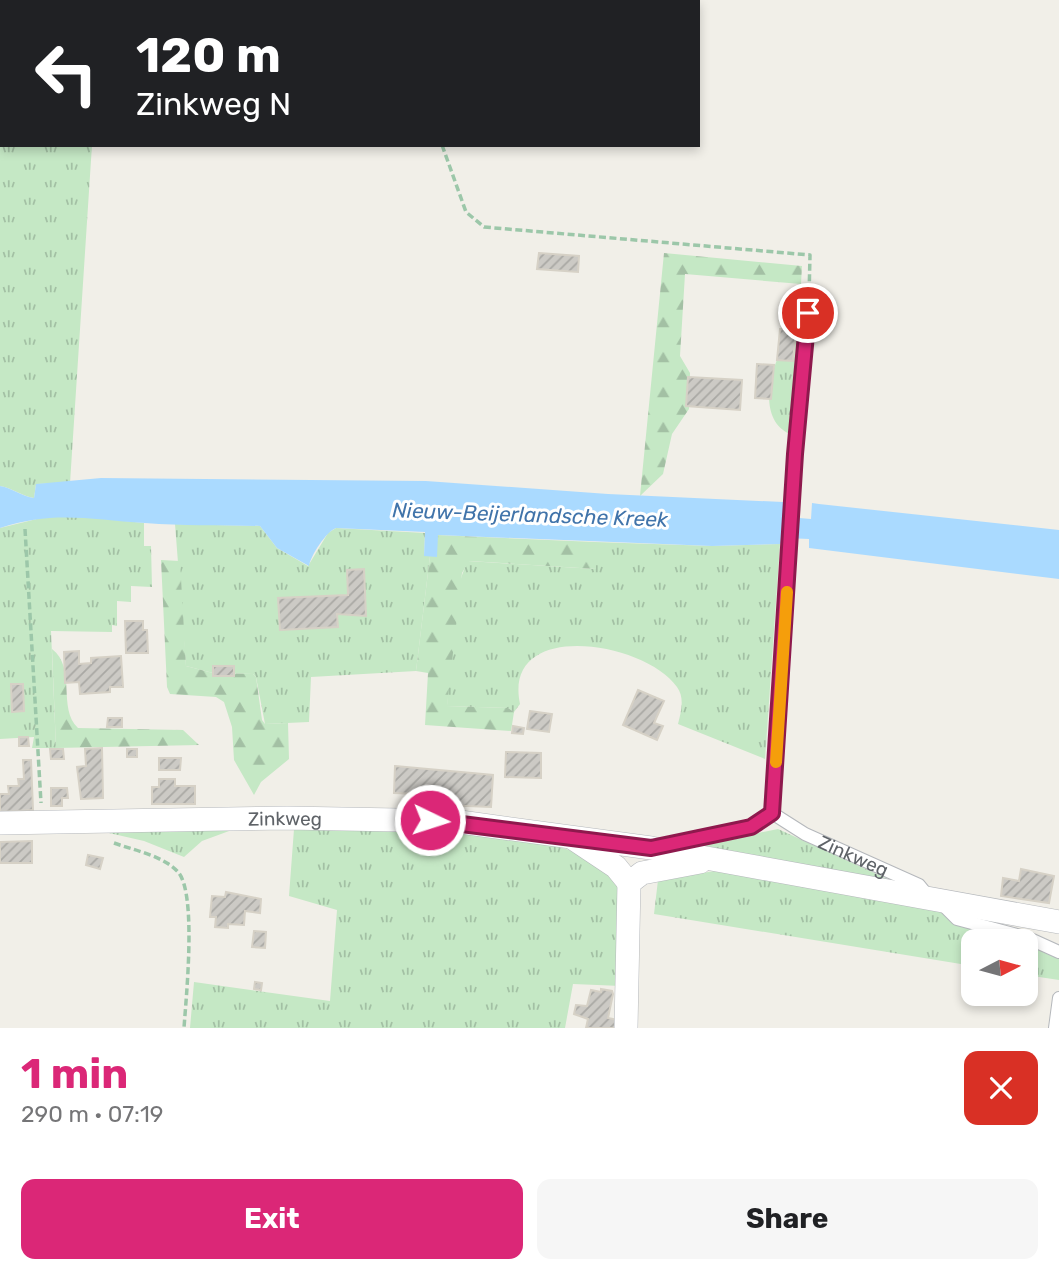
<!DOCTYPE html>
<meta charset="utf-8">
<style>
body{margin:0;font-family:Rubik,sans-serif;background:#f6f6f6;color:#202124;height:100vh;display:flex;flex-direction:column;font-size:26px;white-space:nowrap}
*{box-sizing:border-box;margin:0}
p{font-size:23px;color:#757577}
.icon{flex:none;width:38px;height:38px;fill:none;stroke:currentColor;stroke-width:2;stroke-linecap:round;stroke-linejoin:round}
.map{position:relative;height:1028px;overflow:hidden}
.panel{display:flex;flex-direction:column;background:#fff;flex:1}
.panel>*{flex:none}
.guide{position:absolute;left:0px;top:0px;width:700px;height:147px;box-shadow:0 4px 10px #0003;background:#202124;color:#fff;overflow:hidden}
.needle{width:46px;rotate:84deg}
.fabs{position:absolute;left:961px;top:929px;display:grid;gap:14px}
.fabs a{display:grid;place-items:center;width:77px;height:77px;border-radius:14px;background:#fff;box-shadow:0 4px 10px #0003;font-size:35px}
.pin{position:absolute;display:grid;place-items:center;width:60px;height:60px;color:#fff;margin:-30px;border:4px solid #fff;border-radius:50%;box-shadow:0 2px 7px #0007}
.me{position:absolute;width:77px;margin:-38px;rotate:94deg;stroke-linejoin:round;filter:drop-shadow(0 0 5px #0008)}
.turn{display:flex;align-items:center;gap:24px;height:147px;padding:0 21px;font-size:32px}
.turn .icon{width:91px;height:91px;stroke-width:2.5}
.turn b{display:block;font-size:49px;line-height:60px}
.round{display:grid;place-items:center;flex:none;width:74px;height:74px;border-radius:14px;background:#f6f6f6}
.head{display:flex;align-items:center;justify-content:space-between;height:119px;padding:0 21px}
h1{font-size:42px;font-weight:700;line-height:52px;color:#db2777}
.action{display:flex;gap:14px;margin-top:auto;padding:14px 21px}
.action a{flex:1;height:80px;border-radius:14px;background:#db2777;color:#fff;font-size:28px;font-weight:700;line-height:80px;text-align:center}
.action a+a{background:#f6f6f6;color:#202124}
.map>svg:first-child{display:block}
</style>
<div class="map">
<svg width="1059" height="1028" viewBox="0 0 1059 1028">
<defs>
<pattern id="grass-tufts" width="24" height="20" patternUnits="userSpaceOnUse" patternTransform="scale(1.75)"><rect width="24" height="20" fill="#c5e8c5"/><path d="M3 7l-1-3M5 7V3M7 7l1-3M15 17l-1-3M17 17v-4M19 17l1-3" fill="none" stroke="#a3c0a4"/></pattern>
<pattern id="forest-firs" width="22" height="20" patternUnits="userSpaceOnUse" patternTransform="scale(1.75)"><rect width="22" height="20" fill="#c5e8c5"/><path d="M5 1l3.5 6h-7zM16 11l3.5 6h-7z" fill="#a3c0a4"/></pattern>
<pattern id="building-hatch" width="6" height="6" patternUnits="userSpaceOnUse" patternTransform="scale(1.75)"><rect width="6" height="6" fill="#cccac5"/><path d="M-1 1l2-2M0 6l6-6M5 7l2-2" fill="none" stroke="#a9a8a4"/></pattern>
</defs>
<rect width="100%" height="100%" fill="#f1efe8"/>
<path fill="url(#grass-tufts)" d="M0 0H101L2 2V145H92L70 483 36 484 34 498C21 496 13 488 0 486Z
M799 327 790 434C751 417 774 348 799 327Z
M49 516H77L144 523V546H151L152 587 131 586V602L117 601V626L112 625V632L51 631 56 748H32L34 737 0 739V528Z
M175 524 260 526 277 548 308 566 328 533 336 528 425 533 424 556H430L416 671 311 677 309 722 265 724 256 677 253 674 213 673 186 666Z
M595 542 712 546 780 544 765 759 678 724C681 712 685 698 677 687 645 641 502 618 520 704L514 712 508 708 447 706C450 667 450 594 468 561L595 569Z
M240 827 202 841 184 857 144 841 109 833Z
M294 829C360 830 597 818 624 890 629 903 622 967 621 986L573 984 565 1028H190L194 982 330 1001 337 910 289 896Z
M778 829 892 881 700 845Z
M721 870 941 912 1016 941 973 942V966L654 914 658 880Z
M1026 945 1059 957V980L1026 975Z"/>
<path fill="url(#forest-firs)" d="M664 253 802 266 801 284 685 274 680 356 690 373 689 409 672 434 663 474 640 496Z
M437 535 595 542 596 569 469 561 462 573 447 706 508 708 514 712 511 731 425 725 428 673 416 671 430 556H437Z
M161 560 180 561 186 666 213 673 253 674 256 677 262 720 265 724 288 723 289 759 261 782 254 795 234 760 232 727 224 702 216 697 170 694 167 687Z
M52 649C77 668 57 708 78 728L183 730 199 745 56 748Z"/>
<path fill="#aadaff" d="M101 478 426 481 608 494 783 502 788 517 811 519 812 503 819 504 1059 530V579L809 548V539L786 538 780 544 712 546 438 535 437 557 424 556 425 532 336 528C326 532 311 555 309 566L277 548 260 526C222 525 183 526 145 523 91 520 54 510 0 528V486C13 488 20 496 34 498L36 484Z"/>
<path fill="url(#building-hatch)" stroke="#d6d1c6" stroke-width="2" d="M539 253 579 256 578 272 537 269Z
M780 329 796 330 793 361 777 360Z
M757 364 774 365 771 399 755 398Z
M688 377 742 380 740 410 686 406Z
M364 569 366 616 337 614 338 627 280 630 278 598 348 595 347 570Z
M125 621H143V630H147L148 653H126Z
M79 651V664L91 663V658L121 656 123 687H110V692L80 694 79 682 65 683 64 652Z
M213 666H234V676H213Z
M11 684H23L24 711 12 712Z
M638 690 664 701 654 723 663 726 657 740 623 725Z
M530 711 552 714 549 732 527 729Z
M108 718H122V727H107Z
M513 726 524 728 523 734 512 733Z
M19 737H28L29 746H19Z
M102 748 103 798 81 799 77 767 86 766 85 749Z
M50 749H63L64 759H51Z
M127 749H137V757H127Z
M506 752 541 753V778L505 777Z
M159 758H181L180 770H159Z
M23 760H31L33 810 0 812V794H9L8 786H19L18 779H24Z
M395 766 493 775 491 807 417 804 418 794 394 793Z
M159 779H175V786H195V804H152V787H159Z
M51 788H67L68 798H62V806H51Z
M32 841V863H0V842Z
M88 855 103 858 100 869 86 865Z
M1021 869 1054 876 1049 903 1001 896 1003 878 1019 881Z
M226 892 261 899 260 913 245 911 244 925 228 924V928L215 927 216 917H210L212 896 225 897Z
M254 931 266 932 265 948 252 947Z
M255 982 262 983 261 990 254 989Z
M601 989 612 991 613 994 608 1018 618 1020 616 1028H586L588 1019 574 1014 576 1005 587 1006 591 990 601 992Z"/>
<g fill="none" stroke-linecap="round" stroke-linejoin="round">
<defs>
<g id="lane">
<path d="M772 813 795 454 809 313"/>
<path id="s1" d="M665 845 751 826 772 813 805 834 919 885 928 896"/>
<path d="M942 904 957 919 1028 938 1059 952"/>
<path d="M1055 1028 1059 998"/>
</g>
<g id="street">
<path id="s2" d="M0 823 287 818 453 821 651 848 1059 922"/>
<path d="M574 839 616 867 629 883"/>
<path d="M626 1028 629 883 642 873 700 862"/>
</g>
</defs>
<use href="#lane" stroke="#b5b8bc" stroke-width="14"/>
<use href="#street" stroke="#b5b8bc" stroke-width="24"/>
<path stroke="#9cc7a9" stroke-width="3.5" stroke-dasharray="7 3.5" stroke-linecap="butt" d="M448 2V0
M442 145 466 212 484 227 810 255 809 297
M25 529 41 803
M114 843C133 850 164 856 178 872 197 893 186 998 184 1028"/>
<use href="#lane" stroke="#fff" stroke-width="12"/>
<use href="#street" stroke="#fff" stroke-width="23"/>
</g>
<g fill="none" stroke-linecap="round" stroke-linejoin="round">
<defs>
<path id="route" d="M430 820 651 848 751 827 772 813 795 454 808 313"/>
</defs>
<use href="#route" stroke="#8e194d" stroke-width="18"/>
<use href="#route" stroke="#db2777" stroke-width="12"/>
<path stroke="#f59e0b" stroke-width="12" d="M776 762 787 592"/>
</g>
<g text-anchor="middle" stroke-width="6" stroke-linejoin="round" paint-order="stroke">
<g font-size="19" fill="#5f6368" stroke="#fff">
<text dy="7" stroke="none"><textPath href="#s2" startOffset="285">Zinkweg</textPath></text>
<text dy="7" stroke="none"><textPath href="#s1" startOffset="205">Zinkweg</textPath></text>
</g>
<g font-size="21" font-style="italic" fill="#4174aa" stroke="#fff">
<text transform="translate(530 515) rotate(2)" y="7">Nieuw-Beijerlandsche Kreek</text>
</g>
</g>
</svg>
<div class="fabs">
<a><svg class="needle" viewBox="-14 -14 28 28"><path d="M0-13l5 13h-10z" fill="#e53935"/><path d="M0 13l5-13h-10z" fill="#757577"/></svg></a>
</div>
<div class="pin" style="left:808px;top:313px;background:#d93025"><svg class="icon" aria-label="arrive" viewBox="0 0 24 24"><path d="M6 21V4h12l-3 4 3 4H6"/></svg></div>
<svg class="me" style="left:430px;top:820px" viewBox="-20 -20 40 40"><circle r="17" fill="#db2777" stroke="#fff" stroke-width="3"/><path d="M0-11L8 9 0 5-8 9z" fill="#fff"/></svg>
<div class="guide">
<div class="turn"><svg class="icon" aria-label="left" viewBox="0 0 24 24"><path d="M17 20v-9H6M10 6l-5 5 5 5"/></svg><div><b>120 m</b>Zinkweg N</div></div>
</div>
</div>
<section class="panel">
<div class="head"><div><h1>1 min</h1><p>290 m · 07:19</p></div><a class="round" style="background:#d93025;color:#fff"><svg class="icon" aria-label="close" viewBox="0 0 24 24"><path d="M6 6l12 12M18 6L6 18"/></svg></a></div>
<div class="action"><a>Exit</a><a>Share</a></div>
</section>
